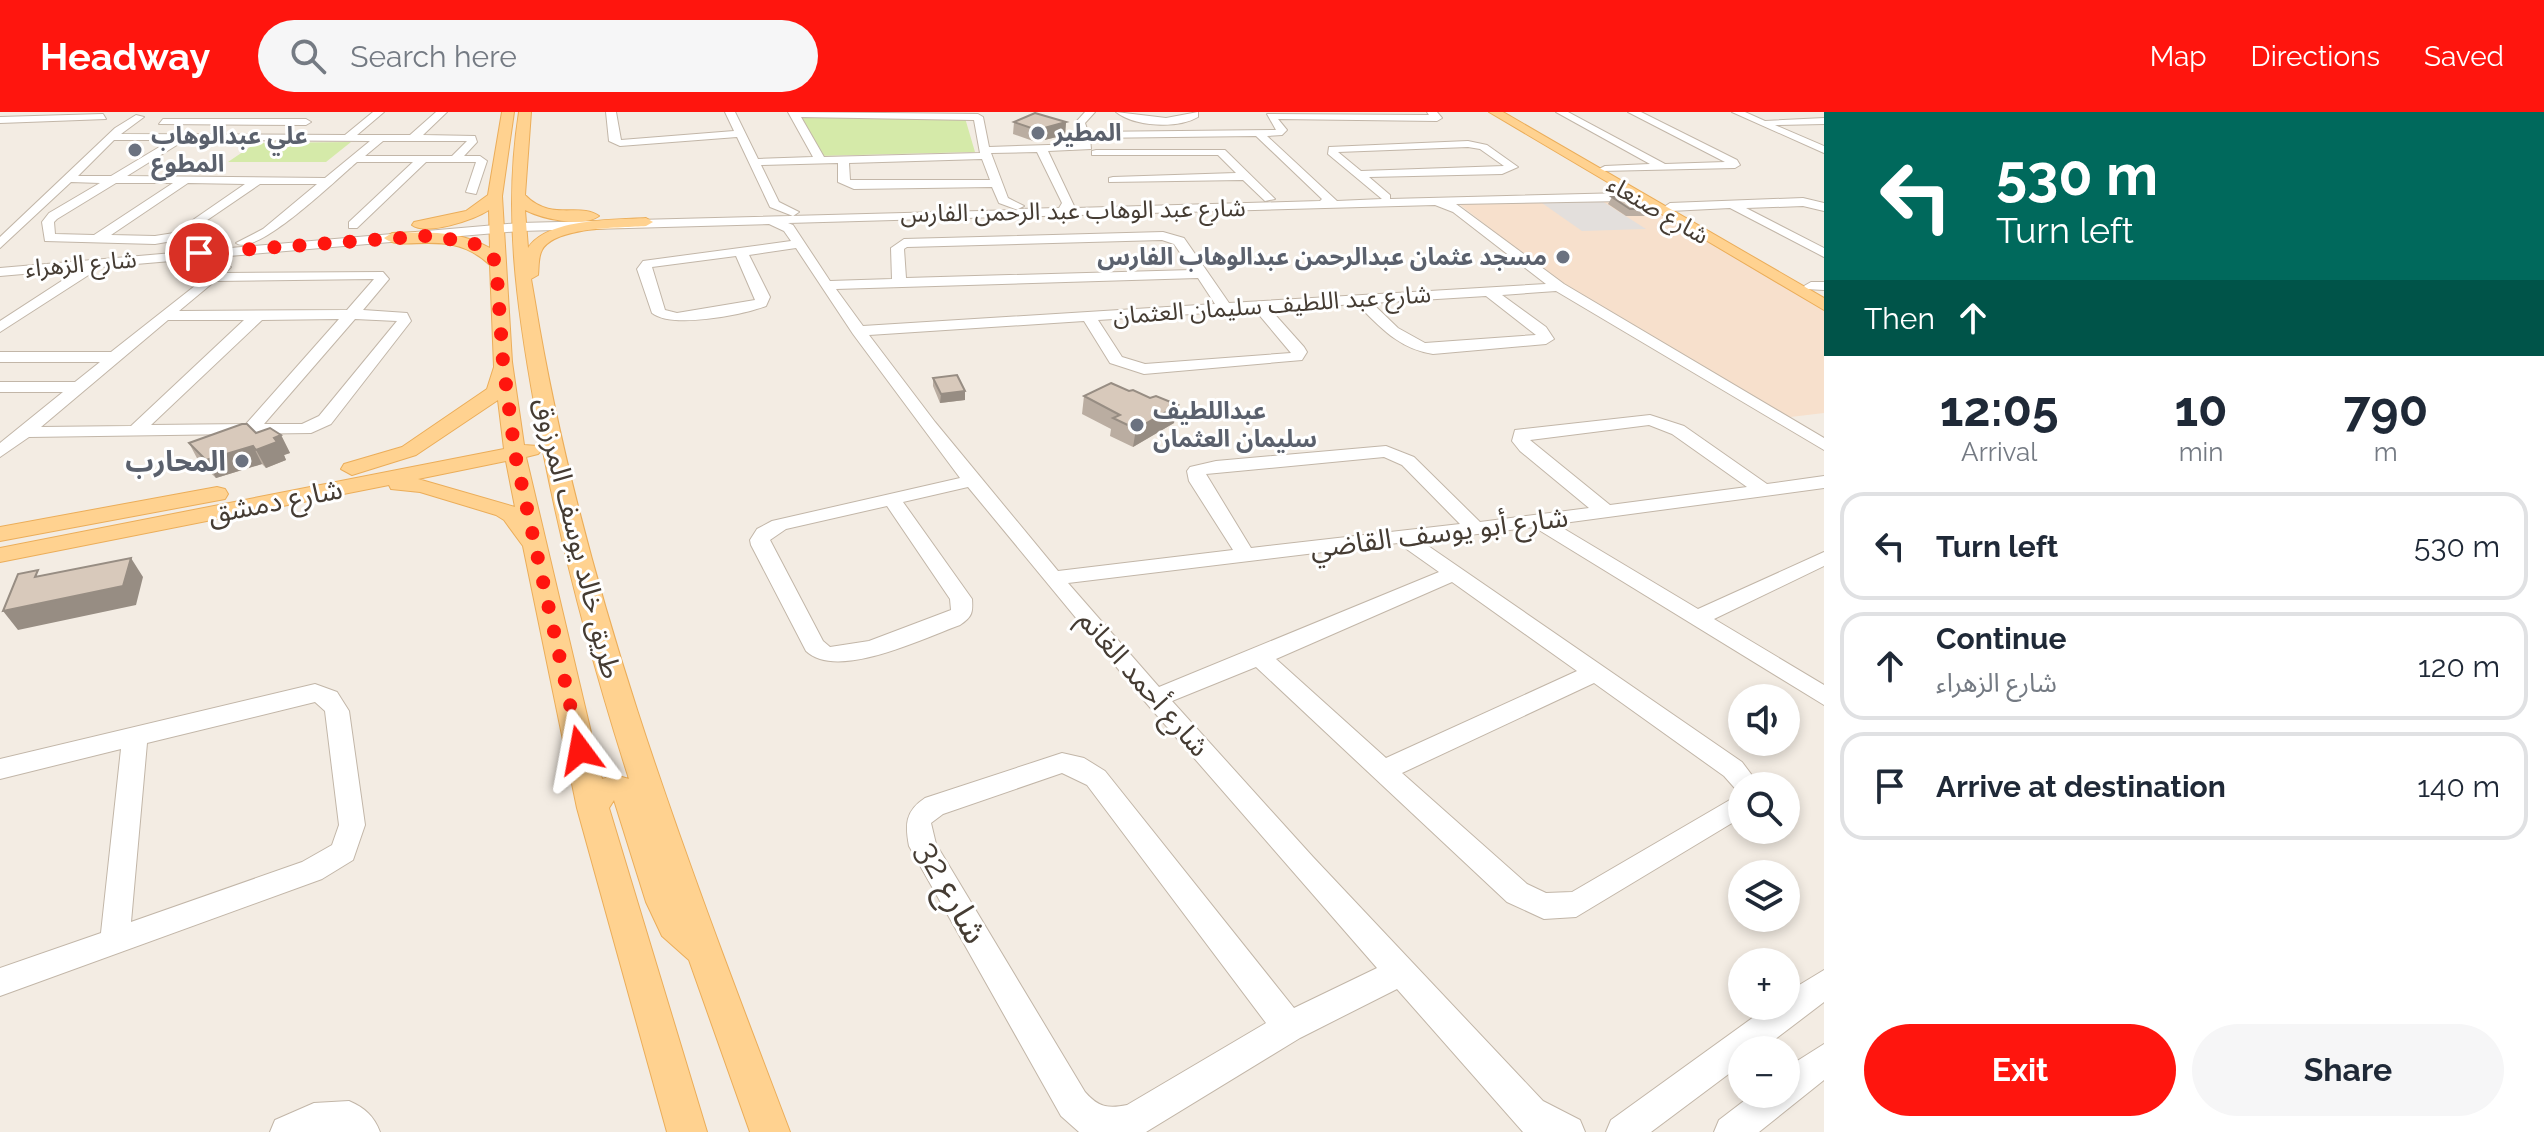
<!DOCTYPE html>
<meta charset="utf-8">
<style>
body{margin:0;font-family:Raleway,"Noto Sans Arabic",sans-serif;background:#f6f6f7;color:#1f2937;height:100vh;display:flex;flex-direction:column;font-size:30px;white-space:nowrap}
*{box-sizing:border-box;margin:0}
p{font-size:26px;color:#747a83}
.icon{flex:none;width:44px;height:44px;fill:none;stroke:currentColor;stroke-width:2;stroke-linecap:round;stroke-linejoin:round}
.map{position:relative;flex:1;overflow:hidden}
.sheet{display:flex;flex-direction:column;background:#fff;width:720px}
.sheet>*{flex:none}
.banner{background:#00695c;color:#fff;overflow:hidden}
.tools{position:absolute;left:1728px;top:572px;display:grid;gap:16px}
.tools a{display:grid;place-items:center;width:72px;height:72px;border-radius:50%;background:#fff;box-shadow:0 4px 12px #0003;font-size:40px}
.pin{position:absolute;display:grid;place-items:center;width:68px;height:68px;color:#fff;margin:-34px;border:4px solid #fff;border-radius:50%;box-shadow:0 2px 8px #0007}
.me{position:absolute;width:88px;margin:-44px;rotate:347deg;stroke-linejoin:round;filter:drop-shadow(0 0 6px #0008)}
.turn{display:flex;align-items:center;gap:28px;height:168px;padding:0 40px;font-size:36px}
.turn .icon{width:104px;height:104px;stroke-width:2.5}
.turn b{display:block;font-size:56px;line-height:68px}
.then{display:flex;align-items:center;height:76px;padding:0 40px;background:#0003;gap:16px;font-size:30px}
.eta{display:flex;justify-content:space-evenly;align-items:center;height:136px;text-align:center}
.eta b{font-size:48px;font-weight:700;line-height:56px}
.cta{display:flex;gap:16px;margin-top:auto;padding:16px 40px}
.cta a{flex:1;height:92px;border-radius:48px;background:#ff150e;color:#fff;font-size:32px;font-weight:700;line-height:92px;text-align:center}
.cta a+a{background:#f6f6f7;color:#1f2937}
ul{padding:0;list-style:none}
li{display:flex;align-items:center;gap:24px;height:108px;margin:0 16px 12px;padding:0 24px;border:4px solid #e0e1e3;border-radius:24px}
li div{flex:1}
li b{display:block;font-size:30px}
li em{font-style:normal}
header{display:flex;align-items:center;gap:48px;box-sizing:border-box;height:112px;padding:0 40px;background:#ff150e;color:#fff}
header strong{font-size:38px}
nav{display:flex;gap:44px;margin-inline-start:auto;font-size:28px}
.search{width:560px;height:72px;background:#f6f6f7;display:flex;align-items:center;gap:20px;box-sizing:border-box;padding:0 28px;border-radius:44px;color:#747a83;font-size:30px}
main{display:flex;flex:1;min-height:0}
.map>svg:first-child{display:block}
</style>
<header>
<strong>Headway</strong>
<div class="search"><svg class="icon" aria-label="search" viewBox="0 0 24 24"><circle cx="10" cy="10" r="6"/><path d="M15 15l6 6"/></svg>Search here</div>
<nav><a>Map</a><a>Directions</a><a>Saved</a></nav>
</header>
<main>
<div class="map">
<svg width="1824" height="1020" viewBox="0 0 1824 1020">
<rect width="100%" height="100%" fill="#f3ece3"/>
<path fill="#f7e0cc" d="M1625 86 1647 92 1824 195V301L1782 306 1566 176 1459 92Z"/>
<path fill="#d5eaa9" d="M801 3 965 6 975 40 818 44Z
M351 30 326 50H228L256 31Z"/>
<path fill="#e3dfdc" d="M1602 89 1646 117 1582 119 1542 91Z"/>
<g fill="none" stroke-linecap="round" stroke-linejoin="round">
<defs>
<path id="minor" d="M373 0H384L357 23H410L436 0H447L423 23 475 24 477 30 464 44H480L487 49 476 82 466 80 476 50H426L357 116H349V110L413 50H357C338 66 256 146 236 131L263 117 317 72H260L178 128 155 132 45 129 42 110 49 101 100 71 71 70 0 136V125L115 16 136 3 144 5 121 22 345 23ZM114 28H171L111 64H78ZM185 28 370 29 325 66 127 64ZM383 29H467L452 44H365ZM116 71H173L94 123 55 122 54 110 57 107ZM188 71 245 72 174 121 155 124 111 123Z
M606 0H616L621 28 734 19 725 0H735L758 47 813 45 788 0 978 2 983 5 989 35 1081 32 1075 11 1085 0H1095L1085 11 1088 20 1276 18 1267 2 1429 3 1427 0H1437L1442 6 1437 9 1278 7 1287 18 1282 23 1267 24 1337 89 1382 87 1328 42 1329 35 1468 29 1487 33 1518 55 1502 62 1369 65 1390 83V87L1625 81 1653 89V95L1624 89 1456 92 1564 172 1824 326V338L1556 179 1502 183 1546 215 1554 227 1546 232 1433 242C1399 237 1380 215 1357 192L1270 197 1304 235 1307 240 1302 248 1144 262 1110 251 1084 209 869 223 935 310 1058 459 1233 438 1189 369 1187 359 1190 355 1216 349 1386 334 1414 345 1480 410 1589 396 1520 339 1512 329 1515 318 1650 303 1684 314 1767 372 1824 364V376L1556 412 1698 497 1824 440V454L1714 507 1824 573V593L1534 415 1421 429 1742 650 1760 674H1742V705L1576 805 1544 807 1507 790 1256 555 1172 589 1313 745 1543 989 1580 1008 1585 1020H1523L1397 877 1300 926 1146 1020H1079L1061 1004 909 734C905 713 905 699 925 686L1062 641 1084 646 1105 659 1294 896 1377 856 1147 592 968 375 903 390 972 487C973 501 972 505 960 513 924 526 837 569 806 539L751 433 750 428 757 417 772 409 960 366 853 222 796 136 749 143 770 185 766 194C742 203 672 217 652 201L637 157 643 149 791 129 784 119 769 112 520 119 101 155 0 220V209L80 157 0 164V156L520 111 1018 98 999 91 992 75 854 77 838 70V51L761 53 779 90 799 100 793 104 770 95 737 25 620 34 609 29ZM801 5 974 8 980 41 824 45ZM1256 24 1322 87 1320 89 1075 96 1048 39 1091 37 1090 26ZM1468 35 1480 37 1504 54 1361 59 1338 40ZM1037 40 1062 91 1059 96 1018 97 1024 94 1008 86 991 41ZM982 47 990 68H850L849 51ZM1435 93 1453 100 1546 172 1229 191 1184 126 1163 120 904 127 891 136 892 167 830 169 793 113 788 111ZM1162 128 1174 132 1192 158 906 166 904 137 907 135ZM736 144 755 188 677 201 665 198 652 155ZM1198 166 1215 192 863 214 836 177ZM1486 184 1536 223 1425 231 1398 216 1372 191ZM1255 198 1291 241 1145 252 1122 245 1098 208ZM1649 313 1672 322 1747 375 1610 393 1530 328ZM1384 345 1402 353 1460 412 1251 436 1206 362ZM887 394 950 487 951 498 869 529 830 535 823 529 770 428 786 417ZM1398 431 1439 460 1159 575 1068 471ZM1452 470 1577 559 1386 646 1276 547ZM1594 571 1724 664 1740 682 1572 780 1546 781 1527 772 1402 661ZM1062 661 1087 673 1266 911 1127 993C1108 997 1098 995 1085 980L936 732 931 711 943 702Z
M1116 0 1166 6 1198 0V5C1178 17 1135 15 1116 0Z
M1556 0H1568L1665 52 1725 50 1628 0H1641L1737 48 1740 53 1735 56 1601 59 1599 57 1605 54 1650 52Z
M1732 0H1745L1765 9 1824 6V12L1775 13 1824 34V41Z
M103 2 106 7 0 11V5Z
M163 7H306L311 10 306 13 159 12Z
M1096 38H1225L1275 87 1265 89 1243 68 1109 70V66L1113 65 1236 61 1218 43H1092V39Z
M1803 86 1824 91V99L1803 94 1746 96 1824 136V145L1730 96 1670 99 1664 95 1670 91Z
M224 151 231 155 225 161 383 160 389 167 363 198 407 201 411 209 331 312 311 321 29 325 0 345V331L63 280H0V270H75L100 250H0V240H111ZM374 167 347 198 179 199 215 169ZM339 207 246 312 151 313 262 208ZM355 207 397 209 319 304 302 312H264ZM168 208H244L131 314 41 315Z
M1811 170H1824V178L1806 177 1804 174Z
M315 572 337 580 349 599 365 713 353 748 322 767 0 884V856L101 821 121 637 0 667V647ZM315 590 325 599 339 713 332 733 302 750 131 810 147 631Z
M1824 858V890L1761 938H1742V952L1651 1020H1606L1611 1008 1769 894H1786V881Z
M1824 932V968L1759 1020H1714L1719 1008 1753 982H1786V956Z
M349 989C365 996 374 1004 380 1020H270L275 1008 314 991Z"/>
<path id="major" d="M502 0H514L502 84 512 250 524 333 538 334 542 338 538 342 526 345 602 667 615 663 629 667C590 545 557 422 535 296 517 197 503 100 519 0H531L525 83C551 110 580 90 599 104 582 116 543 107 525 98L528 136C547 106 614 108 646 106L653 110 646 114C622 116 555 114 542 138 538 145 539 155 538 163L531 167 535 190C582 478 687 749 790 1020H750L689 848 662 824 646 790 614 688 609 696 707 1020H667L577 696 523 434 504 408 496 403 420 380 391 377 389 373 0 450V436L504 337 498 288 416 343 352 363 341 357 344 352 402 335 487 277 494 255 490 153C449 114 403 142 384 126L392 121C426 120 459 118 490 136L489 98C474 108 426 124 412 113L414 110 466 99 488 83ZM506 349 515 395 418 367Z
M1489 0H1503L1824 186V198Z
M217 375 225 377 228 382 225 387 0 429V415Z"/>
</defs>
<use href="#minor" stroke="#c2b6a8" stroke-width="2"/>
<use href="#major" stroke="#ebad59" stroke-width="2"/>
<use href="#minor" fill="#fff" fill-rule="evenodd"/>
<use href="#major" fill="#ffd290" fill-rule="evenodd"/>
</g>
<path fill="#baada1" d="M1014 10H1066L1065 23 1036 30 1013 22Z
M1612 85 1651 97 1648 104H1626L1608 92Z
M933 266 965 288 940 291 933 274Z
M1129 279 1174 311 1133 335 1110 324 1111 317 1082 302 1084 284Z
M281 323 290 341 284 343 286 348 266 356 262 352 216 366 199 350 189 331Z"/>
<path fill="#978d83" d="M1066 10 1065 23 1036 30 1037 18Z
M965 279V288L940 291 941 282Z
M1178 293 1174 311 1133 335 1136 317Z
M281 323 290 341 284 343 286 348 266 356 256 338 274 326Z
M253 334 262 352 216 366 206 348Z
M131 446 143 465 136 493 18 518 3 499Z"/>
<path fill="#d8c9bb" stroke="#978d83" stroke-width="2" d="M1035 1 1066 10 1037 18 1014 10Z
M1612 85H1627L1651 97H1630Z
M957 263 965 279 941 282 933 266Z
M1111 271 1129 279 1133 278 1150 286 1156 284 1178 293 1136 317 1113 306 1120 303 1084 284Z
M242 312H247L256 321 270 316 281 323 274 326 277 330 256 338 253 334 206 348 189 331Z
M131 446 123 474 3 499 18 462 38 458 35 465Z"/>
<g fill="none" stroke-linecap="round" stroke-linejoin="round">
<path stroke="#ff150e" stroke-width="14" stroke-dasharray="0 25.2" d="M199 141 425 124 471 130 486 138 496 150 503 250 515 342 580 638"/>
</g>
<g fill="#6b7280" stroke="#fff" stroke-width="3">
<circle cx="1038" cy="21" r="8"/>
<circle cx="135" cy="38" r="8"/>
<circle cx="1563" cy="145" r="8"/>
<circle cx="1137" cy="313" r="8"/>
<circle cx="242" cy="349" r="8"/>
</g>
<g text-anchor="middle" stroke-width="6" stroke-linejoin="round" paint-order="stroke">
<g font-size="24" font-weight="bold" fill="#5b616d" stroke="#fff" text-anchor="start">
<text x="1054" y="29">المطير</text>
<text x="151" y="32">علي عبدالوهاب<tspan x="151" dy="28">المطوع</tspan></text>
<text x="1547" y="153" text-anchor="end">مسجد عثمان عبدالرحمن عبدالوهاب الفارس</text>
<text x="1153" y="307">عبداللطيف<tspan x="1153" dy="28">سليمان العثمان</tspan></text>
</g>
<g font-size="24" fill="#453c33" stroke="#fff">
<text transform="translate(1658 98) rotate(30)" y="8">شارع صنعاء</text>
<text transform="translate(1073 99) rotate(-1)" y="8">شارع عبد الوهاب عبد الرحمن الفارس</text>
<text transform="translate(81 152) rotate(-5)" y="8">شارع الزهراء</text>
<text transform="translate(1272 193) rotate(-4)" y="8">شارع عبد اللطيف سليمان العثمان</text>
</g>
<g font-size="28" font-weight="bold" fill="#5b616d" stroke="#fff" text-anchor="end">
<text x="226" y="359">المحارب</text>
</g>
<g font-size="28" fill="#453c33" stroke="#fff">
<text transform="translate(275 389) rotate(-11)" y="10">شارع دمشق</text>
<text transform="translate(1439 420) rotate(-7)" y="10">شارع أبو يوسف القاضي</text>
<text transform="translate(578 426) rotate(76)" y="10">طريق خالد يوسف المرزوق</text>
<text transform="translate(1144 571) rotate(49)" y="10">شارع أحمد الغانم</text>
</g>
<g font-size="34" fill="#453c33" stroke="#fff">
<text transform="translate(952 780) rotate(61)" y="12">شارع 32</text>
</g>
</g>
</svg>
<div class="tools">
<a><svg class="icon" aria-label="sound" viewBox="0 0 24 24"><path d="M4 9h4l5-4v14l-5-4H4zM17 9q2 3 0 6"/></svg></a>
<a><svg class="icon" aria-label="search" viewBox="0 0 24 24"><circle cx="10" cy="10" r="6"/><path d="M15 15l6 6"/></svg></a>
<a><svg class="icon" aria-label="layers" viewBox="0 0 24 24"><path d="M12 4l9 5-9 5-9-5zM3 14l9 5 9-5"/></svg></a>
<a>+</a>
<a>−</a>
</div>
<div class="pin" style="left:199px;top:141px;background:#d93025"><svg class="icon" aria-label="arrive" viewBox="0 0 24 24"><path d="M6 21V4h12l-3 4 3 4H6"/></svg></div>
<svg class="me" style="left:580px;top:638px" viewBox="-20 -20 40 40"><path d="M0-17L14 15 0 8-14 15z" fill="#ff150e" stroke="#fff" stroke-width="4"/></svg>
</div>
<section class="sheet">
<div class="banner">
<div class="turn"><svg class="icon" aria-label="left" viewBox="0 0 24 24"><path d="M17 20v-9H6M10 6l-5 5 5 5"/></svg><div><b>530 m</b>Turn left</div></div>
<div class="then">Then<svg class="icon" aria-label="ahead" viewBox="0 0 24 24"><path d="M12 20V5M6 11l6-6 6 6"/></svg></div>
</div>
<div class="eta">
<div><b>12:05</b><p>Arrival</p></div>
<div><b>10</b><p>min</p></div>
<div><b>790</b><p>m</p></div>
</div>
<ul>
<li><svg class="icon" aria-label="left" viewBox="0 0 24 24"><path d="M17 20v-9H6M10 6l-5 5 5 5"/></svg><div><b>Turn left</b></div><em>530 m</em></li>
<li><svg class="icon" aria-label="ahead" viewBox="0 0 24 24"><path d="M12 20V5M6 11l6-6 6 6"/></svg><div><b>Continue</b><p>شارع الزهراء</p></div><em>120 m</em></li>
<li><svg class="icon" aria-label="arrive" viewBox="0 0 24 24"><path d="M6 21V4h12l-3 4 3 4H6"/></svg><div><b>Arrive at destination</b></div><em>140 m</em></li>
</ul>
<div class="cta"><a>Exit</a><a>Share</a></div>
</section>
</main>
